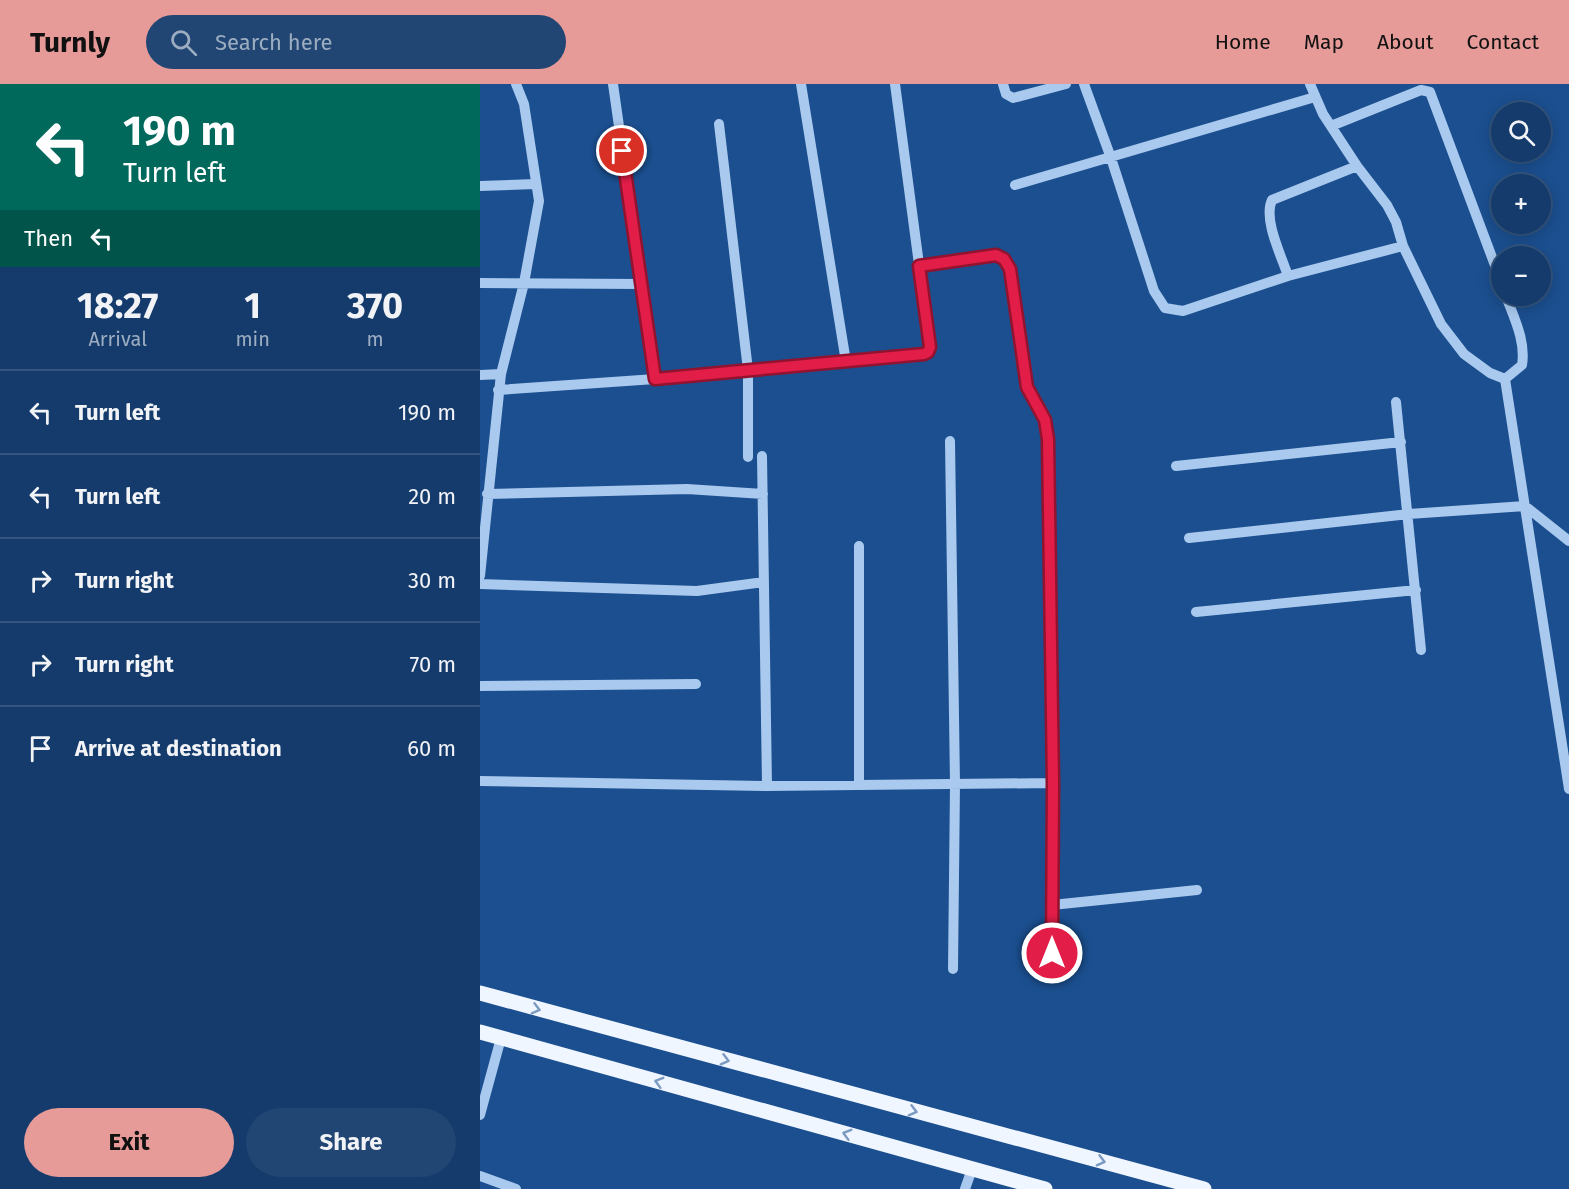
<!DOCTYPE html>
<meta charset="utf-8">
<style>
body{margin:0;font-family:"Fira Sans",sans-serif;background:#214673;color:#f1f3f6;height:100vh;display:flex;flex-direction:column;font-size:22px;white-space:nowrap}
*{box-sizing:border-box;margin:0}
p{font-size:20px;color:#9dadc1}
.icon{flex:none;width:33px;height:33px;fill:none;stroke:currentColor;stroke-width:2;stroke-linecap:round;stroke-linejoin:round}
.map{position:relative;flex:1;overflow:hidden}
.sheet{display:flex;flex-direction:column;background:#143b6b;width:480px}
.sheet>*{flex:none}
.guide{background:#00695c;color:#fff;overflow:hidden}
.controls{position:absolute;left:1011px;top:18px;display:grid;gap:12px}
.controls a{display:grid;place-items:center;width:60px;height:60px;border-radius:50%;background:#143b6b;box-shadow:0 3px 15px #0003,0 0 0 2px #33557e;font-size:30px}
.pin{position:absolute;display:grid;place-items:center;width:51px;height:51px;color:#fff;margin:-26px;border:3px solid #fff;border-radius:50%;box-shadow:0 2px 6px #0007}
.me{position:absolute;width:66px;margin:-33px;rotate:0deg;stroke-linejoin:round;filter:drop-shadow(0 0 4px #0008)}
.turn{display:flex;align-items:center;gap:21px;height:126px;padding:0 24px;font-size:27px}
.turn .icon{width:78px;height:78px;stroke-width:2.5}
.turn b{display:block;font-size:42px;line-height:51px}
.then{display:flex;align-items:center;height:57px;padding:0 24px;background:#0003;gap:12px;font-size:22px}
.eta{display:flex;justify-content:space-evenly;align-items:center;height:102px;text-align:center}
.eta b{font-size:36px;font-weight:700;line-height:42px}
.action{display:flex;gap:12px;margin-top:auto;padding:12px 24px}
.action a{flex:1;height:69px;border-radius:36px;background:#e69b98;color:#111;font-size:24px;font-weight:700;line-height:69px;text-align:center}
.action a+a{background:#214673;color:#f1f3f6}
ul{padding:0;list-style:none}
li{display:flex;align-items:center;gap:18px;height:84px;padding:0 24px;border-top:2px solid #33557e}
li div{flex:1}
li b{display:block;font-size:22px}
li em{font-style:normal}
header{display:flex;align-items:center;gap:36px;box-sizing:border-box;height:84px;padding:0 30px;background:#e69b98;color:#111}
header strong{font-size:28px}
nav{display:flex;gap:33px;margin-inline-start:auto;font-size:21px}
.search{width:420px;height:54px;background:#214673;display:flex;align-items:center;gap:15px;box-sizing:border-box;padding:0 21px;border-radius:33px;color:#9dadc1;font-size:22px}
main{display:flex;flex:1;min-height:0}
.map>svg:first-child{display:block}
</style>
<header>
<strong>Turnly</strong>
<div class="search"><svg class="icon" aria-label="search" viewBox="0 0 24 24"><circle cx="10" cy="10" r="6"/><path d="M15 15l6 6"/></svg>Search here</div>
<nav><a>Home</a><a>Map</a><a>About</a><a>Contact</a></nav>
</header>
<main>
<section class="sheet">
<div class="guide">
<div class="turn"><svg class="icon" aria-label="left" viewBox="0 0 24 24"><path d="M17 20v-9H6M10 6l-5 5 5 5"/></svg><div><b>190 m</b>Turn left</div></div>
<div class="then">Then<svg class="icon" aria-label="left" viewBox="0 0 24 24"><path d="M17 20v-9H6M10 6l-5 5 5 5"/></svg></div>
</div>
<div class="eta">
<div><b>18:27</b><p>Arrival</p></div>
<div><b>1</b><p>min</p></div>
<div><b>370</b><p>m</p></div>
</div>
<ul>
<li><svg class="icon" aria-label="left" viewBox="0 0 24 24"><path d="M17 20v-9H6M10 6l-5 5 5 5"/></svg><div><b>Turn left</b></div><em>190 m</em></li>
<li><svg class="icon" aria-label="left" viewBox="0 0 24 24"><path d="M17 20v-9H6M10 6l-5 5 5 5"/></svg><div><b>Turn left</b></div><em>20 m</em></li>
<li><svg class="icon" aria-label="right" viewBox="0 0 24 24"><path d="M7 20v-9h11M14 6l5 5-5 5"/></svg><div><b>Turn right</b></div><em>30 m</em></li>
<li><svg class="icon" aria-label="right" viewBox="0 0 24 24"><path d="M7 20v-9h11M14 6l5 5-5 5"/></svg><div><b>Turn right</b></div><em>70 m</em></li>
<li><svg class="icon" aria-label="arrive" viewBox="0 0 24 24"><path d="M6 21V4h12l-3 4 3 4H6"/></svg><div><b>Arrive at destination</b></div><em>60 m</em></li>
</ul>
<div class="action"><a>Exit</a><a>Share</a></div>
</section>
<div class="map">
<svg width="1089" height="1105" viewBox="0 0 1089 1105">
<rect width="100%" height="100%" fill="#1b4f8f"/>
<g fill="none" stroke-linecap="round" stroke-linejoin="round">
<path stroke="#a9c9ee" stroke-width="10" d="M133 0 175 295
M321 0 366 278
M523 0 526 10 533 14 586 0
M604 0 631 74 674 207 685 224 703 227 808 192 923 162
M830 0 843 30 877 82 907 121 916 138 923 162 961 240 984 270 1010 289 1025 295 1089 705
M239 40 268 286V373
M851 42 941 6 950 8 1022 200
M535 101 835 13
M0 102 56 100
M808 192C801 171 783 135 792 116L877 82
M0 199 162 200
M0 291 21 290
M1025 295 1042 281C1046 257 1034 234 1026 212
M18 306 175 295 366 278 448 268 450 263 415 0
M916 318 941 566
M470 357 475 700 473 885
M282 372 287 702
M696 382 921 358
M7 410 207 405 283 410
M709 454 929 430 1045 422 1089 457
M379 462V701
M0 492 21 290 44 199 59 117 44 20 36 0
M0 500 217 507 284 498
M716 528 936 506
M0 602 216 600
M0 697 287 702 573 699 568 355 565 336 547 303 530 185 524 175 516 171 439 182
M572 821 717 806
M572 869 573 699
M0 1031 21 954
M0 1092 36 1105
M485 1105 492 1085"/>
<path stroke="#f0f6ff" stroke-width="15" d="M0 909 724 1105
M0 948 565 1105"/>
</g>
<defs><path id="oneway-chevron" d="M-2-3.5L2.5 0L-2 3.5" fill="none" stroke-width="1.6" stroke-linecap="round" stroke-linejoin="round" transform="scale(1.5)"/></defs>
<g stroke="#7b9ac1">
<use href="#oneway-chevron" transform="translate(56 925) rotate(15)"/>
<use href="#oneway-chevron" transform="translate(245 976) rotate(15)"/>
<use href="#oneway-chevron" transform="translate(179 998) rotate(-164)"/>
<use href="#oneway-chevron" transform="translate(433 1027) rotate(15)"/>
<use href="#oneway-chevron" transform="translate(367 1050) rotate(-164)"/>
<use href="#oneway-chevron" transform="translate(621 1077) rotate(15)"/>
</g>
<g fill="none" stroke-linecap="round" stroke-linejoin="round">
<defs>
<path id="route" d="M142 67 175 295 444 270 448 268 450 263 439 182 516 171 524 175 530 185 547 303 565 336 568 355 573 699 572 869"/>
</defs>
<use href="#route" stroke="#92132f" stroke-width="15"/>
<use href="#route" stroke="#e11d48" stroke-width="10"/>
</g>
</svg>
<div class="controls">
<a><svg class="icon" aria-label="search" viewBox="0 0 24 24"><circle cx="10" cy="10" r="6"/><path d="M15 15l6 6"/></svg></a>
<a>+</a>
<a>−</a>
</div>
<div class="pin" style="left:142px;top:67px;background:#d93025"><svg class="icon" aria-label="arrive" viewBox="0 0 24 24"><path d="M6 21V4h12l-3 4 3 4H6"/></svg></div>
<svg class="me" style="left:572px;top:869px" viewBox="-20 -20 40 40"><circle r="17" fill="#e11d48" stroke="#fff" stroke-width="3"/><path d="M0-11L8 9 0 5-8 9z" fill="#fff"/></svg>
</div>
</main>
